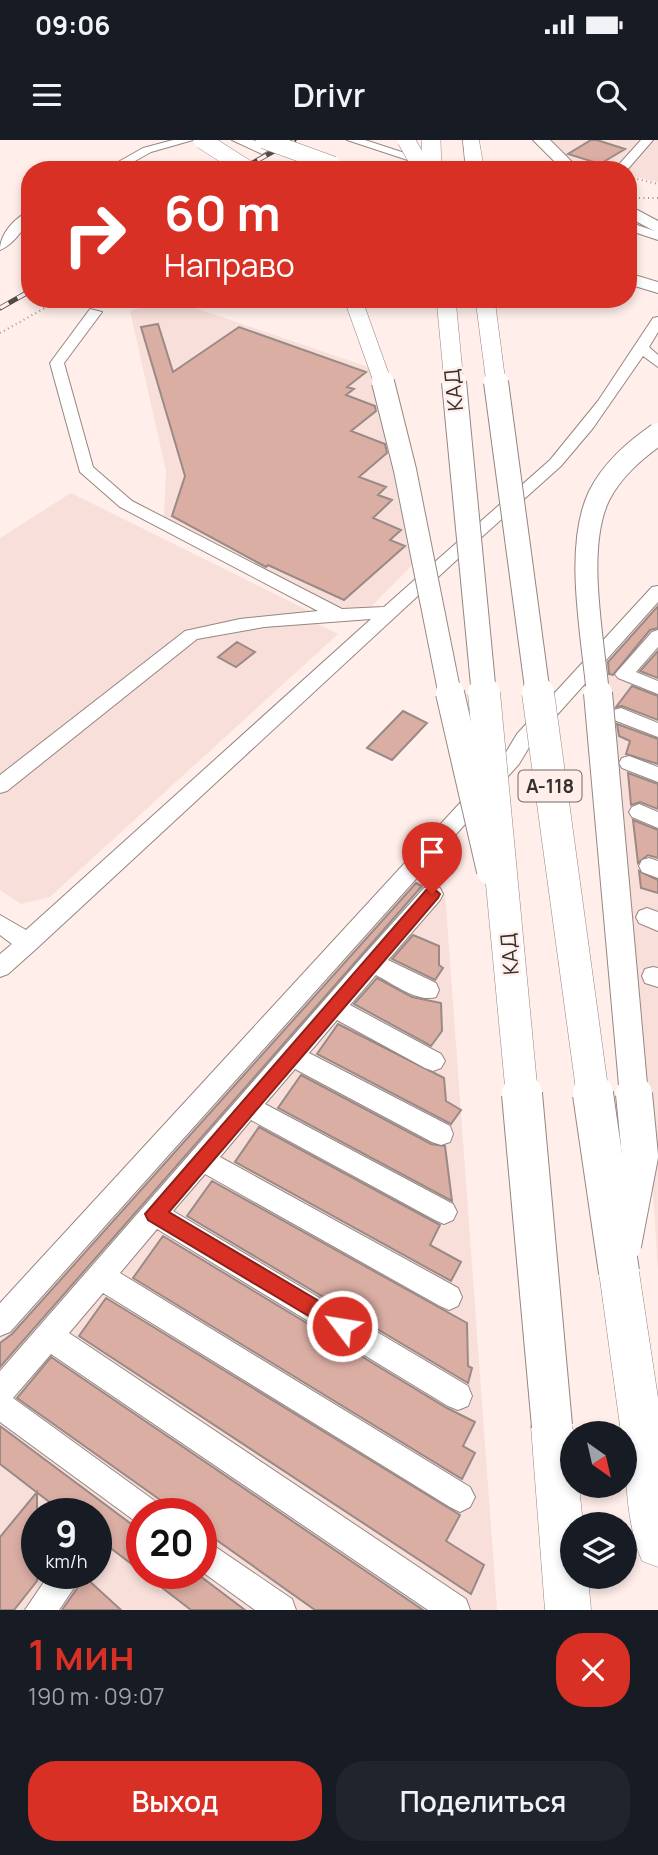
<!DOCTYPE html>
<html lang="ru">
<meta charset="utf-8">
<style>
body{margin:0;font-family:Manrope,sans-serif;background:#20242c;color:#f1f3f6;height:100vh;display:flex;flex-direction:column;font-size:26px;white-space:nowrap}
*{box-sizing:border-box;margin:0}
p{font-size:23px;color:#9ea1a6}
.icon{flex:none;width:38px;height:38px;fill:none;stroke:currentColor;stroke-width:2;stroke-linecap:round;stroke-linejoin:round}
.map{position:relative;height:1470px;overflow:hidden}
.side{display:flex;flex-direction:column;background:#171b24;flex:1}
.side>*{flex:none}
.hud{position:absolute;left:21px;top:21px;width:616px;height:147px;border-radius:28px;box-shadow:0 4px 10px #0003;background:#d93025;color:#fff;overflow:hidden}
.needle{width:46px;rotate:146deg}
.controls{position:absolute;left:560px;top:1281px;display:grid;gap:14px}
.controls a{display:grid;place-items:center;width:77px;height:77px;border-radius:50%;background:#171b24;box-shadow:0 4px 10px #0003;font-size:35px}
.speed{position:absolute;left:21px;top:1358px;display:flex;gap:14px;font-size:35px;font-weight:700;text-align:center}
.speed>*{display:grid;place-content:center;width:91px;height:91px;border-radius:50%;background:#171b24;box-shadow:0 4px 10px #0003;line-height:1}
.speed small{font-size:18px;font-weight:400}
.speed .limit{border:10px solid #d22;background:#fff;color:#111}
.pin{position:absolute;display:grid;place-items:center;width:60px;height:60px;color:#fff;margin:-72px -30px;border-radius:50% 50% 50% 0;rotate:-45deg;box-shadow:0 0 7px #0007}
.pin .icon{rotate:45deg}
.me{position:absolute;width:77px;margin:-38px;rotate:301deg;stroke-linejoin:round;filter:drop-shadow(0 0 5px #0008)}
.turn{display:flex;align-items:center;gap:24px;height:147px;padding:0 28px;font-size:32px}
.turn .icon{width:91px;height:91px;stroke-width:2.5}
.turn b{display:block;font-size:49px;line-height:60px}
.round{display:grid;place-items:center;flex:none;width:74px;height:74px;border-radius:28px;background:#20242c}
.summary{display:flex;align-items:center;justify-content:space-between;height:119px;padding:0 28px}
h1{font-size:42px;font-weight:600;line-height:52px;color:#d93025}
.button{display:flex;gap:14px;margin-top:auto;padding:14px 28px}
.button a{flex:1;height:80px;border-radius:28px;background:#d93025;color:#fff;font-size:28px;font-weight:600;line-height:80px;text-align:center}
.button a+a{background:#20242c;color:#f1f3f6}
.status{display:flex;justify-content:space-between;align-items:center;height:49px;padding:0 35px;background:#171b24;direction:ltr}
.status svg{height:19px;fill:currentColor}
header{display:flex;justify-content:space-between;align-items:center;height:91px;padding:0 28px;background:#171b24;font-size:32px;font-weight:600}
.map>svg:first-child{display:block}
</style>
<div class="status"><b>09:06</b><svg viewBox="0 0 49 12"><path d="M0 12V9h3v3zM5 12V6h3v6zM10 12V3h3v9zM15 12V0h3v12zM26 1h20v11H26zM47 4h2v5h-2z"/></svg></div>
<header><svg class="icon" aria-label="menu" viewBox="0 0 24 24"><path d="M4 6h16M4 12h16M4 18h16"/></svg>Drivr<svg class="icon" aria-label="search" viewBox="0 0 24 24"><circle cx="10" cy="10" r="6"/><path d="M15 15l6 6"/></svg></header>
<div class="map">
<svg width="658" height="1470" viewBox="0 0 658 1470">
<rect width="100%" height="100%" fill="#ffeeea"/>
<path fill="#f8dfda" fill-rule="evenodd" d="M552 0H658V42L628 35V30H607L572 21Z
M169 159 374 229 415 422 370 468H343L164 378 166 331 130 171Z
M71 353 311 472 316 483 338 494 50 757 21 764 0 750V398Z
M658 458V1132L649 985 594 527Z
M411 736 445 753 497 1470H0V1187ZM37 1374H96V1433H37ZM142 1374H201V1433H142Z"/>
<path fill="#dbaea4" stroke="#998a86" stroke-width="2" d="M591 0H597L625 9 600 24 568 14Z
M158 184 173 232 239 187 366 232 347 247 354 249 346 255 375 266 376 271 351 291 385 304 387 313 359 337 386 347 378 355 392 360 373 378 401 390 390 400 405 406 344 460 268 425 266 427 172 376 185 336 141 187Z
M658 466V488L650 490 613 535 609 534 608 522Z
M237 502 255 512 236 527 218 517Z
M658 511V538L640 531Z
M632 546 658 556V580L622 566 616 567Z
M403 571 427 583 392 620 367 608Z
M617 584 658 599V624L626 614 630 601 619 596Z
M628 633 658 644V669L640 662 631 665Z
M633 680 658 690V718L648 715 638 723Z
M639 731 658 740V753L641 748Z
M416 743 422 746 0 1227V1203L12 1194Z
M413 795 439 806V825L443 828 435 840 392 819Z
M377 838 412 857 441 863 442 891 431 906 354 864Z
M338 884 444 938 446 961 461 970 451 984 317 914Z
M301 935 431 1004 445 1006 452 1061 278 968Z
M259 987 440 1085 430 1105 461 1122 451 1141 235 1022Z
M212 1041 467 1183 468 1226 472 1228 468 1243 187 1076Z
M163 1096 447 1268 475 1282 463 1306 475 1313 462 1339 133 1138Z
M106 1158 460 1375 446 1401 484 1425 471 1454 79 1196Z
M51 1217 423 1470H315L201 1389V1374H180L17 1258Z
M0 1286 142 1392V1432L96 1397V1374H65L0 1324Z
M37 1352V1441L14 1470H0V1397Z
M143 1433H196L245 1470H191Z
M85 1437 121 1470H62Z"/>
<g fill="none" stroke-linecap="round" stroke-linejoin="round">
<defs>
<path id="minor" d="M173 0H193L151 12 119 30H104L143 8Z
M347 0H365L457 30H438Z
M641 0H653L627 30H614Z
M30 71C30 84 13 105 0 110 0 94 15 77 30 71Z
M628 82 658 92V100L628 90Z
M90 169 102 172 64 223 93 327 132 361 342 469 384 467 550 320 598 261 653 178 658 177V192L649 207 658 215V227L643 216 593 288 561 326 475 403 36 809 8 834 0 837V814L12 804 0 795V775L26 790 371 479 264 487 197 499 7 651 0 653V635L185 491 240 479 318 471 120 367 80 332 50 223Z
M658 446V462L531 604 519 624 10 1192 0 1196V1163L505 614 517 594 652 447Z
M658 490V507L636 532 658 541V554L618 538 615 534 652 492Z
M621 568 658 583V597L614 580 612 575 614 570Z
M629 616 658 627V642L622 628 619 623 622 618Z
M639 664 658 672V688L632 677 629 672 632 667Z
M649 718 658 721V738L642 732 639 726 642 720Z
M432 746 440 748 443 754 440 760 388 820 436 843 439 850 436 857C418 863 392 843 376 835L350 865 441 914 445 921 441 928 433 931 425 928 337 880 309 913 450 986 453 994 450 1002 441 1005 432 1002 295 929 265 964 453 1064 457 1072 453 1080 444 1084 435 1080 251 980 220 1017 458 1148 462 1157 458 1166 449 1170 440 1166 205 1034 173 1071 468 1246 472 1256 468 1266 458 1270 448 1266 157 1089 120 1133 470 1347 475 1357 470 1367 460 1372 450 1367 103 1153 69 1193 466 1459 470 1470H428L51 1214 13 1258 159 1364 164 1374H142V1386L139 1384 0 1282V1231L363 816 424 748Z
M647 768 658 772V791L639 783 636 777 639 771Z
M653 827 658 828V847L645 843 642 836 645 829Z
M201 1397 292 1459 296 1470H255L201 1431Z
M50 1433H84L59 1470H25Z"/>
<path id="major" d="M232 0H253L270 9 262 14Z
M533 0H550L580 30H563Z
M628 65 658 81V93L628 77Z
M628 133 658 142V153L628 144Z"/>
<path id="highway" d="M463 0H479L484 30H466Z
M619 1113 633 1118 639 1132 658 1258V1427L642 1421C626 1383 625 1334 625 1293H621L599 1132 605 1118Z
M552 1265 567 1271 574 1293 572 1346H579L583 1384H572V1437H588L591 1470H545L531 1286 537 1271Z"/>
</defs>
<use href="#minor" stroke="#958683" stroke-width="2"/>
<use href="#major" stroke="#958683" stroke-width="2"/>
<use href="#highway" stroke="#958683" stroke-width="1"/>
<path stroke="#a19592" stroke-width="2" stroke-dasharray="1 3.5" stroke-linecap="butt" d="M633 38 658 44
M639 58H658
M186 159 223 164 254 159
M0 193 61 159"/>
<use href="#minor" fill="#fff" fill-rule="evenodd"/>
<use href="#major" fill="#fff" fill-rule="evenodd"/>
<use href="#highway" fill="#fff" fill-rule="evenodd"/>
<defs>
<path id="rail" d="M240 30 294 0
M0 168 30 151"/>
</defs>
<use href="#rail" stroke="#524a48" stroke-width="5"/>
<use href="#rail" stroke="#ffeeea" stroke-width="3.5" stroke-dasharray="10" stroke-linecap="butt"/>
<defs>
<path id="major-bridge-far3" d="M202 0 249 30
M264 0 333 25
M406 0 423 30
M353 159 383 243"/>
<path id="major-bridge-far2" d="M383 242 405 330 450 555
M598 555C593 498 574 408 599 356 612 330 634 311 658 294"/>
<path id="major-bridge-far1" d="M450 553 491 731
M598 553 634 956"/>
<path id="major-bridge" d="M623 1105 640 1016 634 954"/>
<path id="highway-bridge-far3" d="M431 0 432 30
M446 159 454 243
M485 159 496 243"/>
<path id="highway-bridge-far2" d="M454 242 484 555
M496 242 538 555"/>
<path id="highway-bridge-far1" d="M484 553 522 956
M538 553 593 956"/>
<path id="highway-bridge" d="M522 954 552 1286
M593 954 619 1132"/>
</defs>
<use href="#major-bridge-far3" stroke="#958683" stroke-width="18" stroke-linecap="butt"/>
<use href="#major-bridge-far2" stroke="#958683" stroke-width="24" stroke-linecap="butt"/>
<use href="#major-bridge-far1" stroke="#958683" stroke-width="30" stroke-linecap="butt"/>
<use href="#major-bridge" stroke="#958683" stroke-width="38" stroke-linecap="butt"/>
<use href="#highway-bridge-far3" stroke="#958683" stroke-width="20" stroke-linecap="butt"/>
<use href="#highway-bridge-far2" stroke="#958683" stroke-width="26" stroke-linecap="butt"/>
<use href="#highway-bridge-far1" stroke="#958683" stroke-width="33" stroke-linecap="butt"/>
<use href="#highway-bridge" stroke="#958683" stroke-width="42" stroke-linecap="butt"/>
<use href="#major-bridge-far3" stroke="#fff" stroke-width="17"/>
<use href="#major-bridge-far2" stroke="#fff" stroke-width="22"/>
<use href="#major-bridge-far1" stroke="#fff" stroke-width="28"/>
<use href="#major-bridge" stroke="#fff" stroke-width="36"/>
<use href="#highway-bridge-far3" stroke="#fff" stroke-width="19"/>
<use href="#highway-bridge-far2" stroke="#fff" stroke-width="24"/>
<use href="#highway-bridge-far1" stroke="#fff" stroke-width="32"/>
<use href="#highway-bridge" stroke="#fff" stroke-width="40"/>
</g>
<path fill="#d93025" stroke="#8d1f18" stroke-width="2" d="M432 747 440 754 438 758 169 1072 349 1179 352 1186 349 1193 342 1196 148 1080 145 1074 427 749Z"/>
<g text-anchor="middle" stroke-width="5" stroke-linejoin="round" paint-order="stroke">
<rect fill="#ffeeea" stroke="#726866" stroke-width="2" x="518.5" y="630.5" width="63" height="31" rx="5"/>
<g font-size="19" font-weight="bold" fill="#352f2d">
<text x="550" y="653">А-118</text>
</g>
<g font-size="21" fill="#352f2d" stroke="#ffeeea">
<text transform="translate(454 250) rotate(-96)" y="7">КАД</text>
<text transform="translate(510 814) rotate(-95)" y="7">КАД</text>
</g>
</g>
</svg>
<div class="controls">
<a><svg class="needle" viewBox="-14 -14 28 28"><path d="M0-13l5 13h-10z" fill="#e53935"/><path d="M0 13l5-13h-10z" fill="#9ea1a6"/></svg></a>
<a><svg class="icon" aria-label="layers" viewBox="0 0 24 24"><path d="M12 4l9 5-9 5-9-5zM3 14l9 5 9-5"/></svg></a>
</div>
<div class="speed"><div>9<small>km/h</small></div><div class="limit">20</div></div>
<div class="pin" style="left:432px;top:754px;background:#d93025"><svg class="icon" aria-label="arrive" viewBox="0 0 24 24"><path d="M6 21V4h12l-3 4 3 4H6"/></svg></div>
<svg class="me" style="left:342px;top:1186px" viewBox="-20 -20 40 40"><circle r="17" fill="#d93025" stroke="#fff" stroke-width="3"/><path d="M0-11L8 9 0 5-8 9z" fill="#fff"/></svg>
<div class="hud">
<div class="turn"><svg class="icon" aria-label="right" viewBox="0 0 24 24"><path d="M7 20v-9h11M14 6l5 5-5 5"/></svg><div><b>60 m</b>Направо</div></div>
</div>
</div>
<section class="side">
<div class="summary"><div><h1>1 мин</h1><p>190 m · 09:07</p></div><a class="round" style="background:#d93025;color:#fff"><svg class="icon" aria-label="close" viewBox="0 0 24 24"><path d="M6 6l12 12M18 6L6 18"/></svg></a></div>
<div class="button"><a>Выход</a><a>Поделиться</a></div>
</section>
